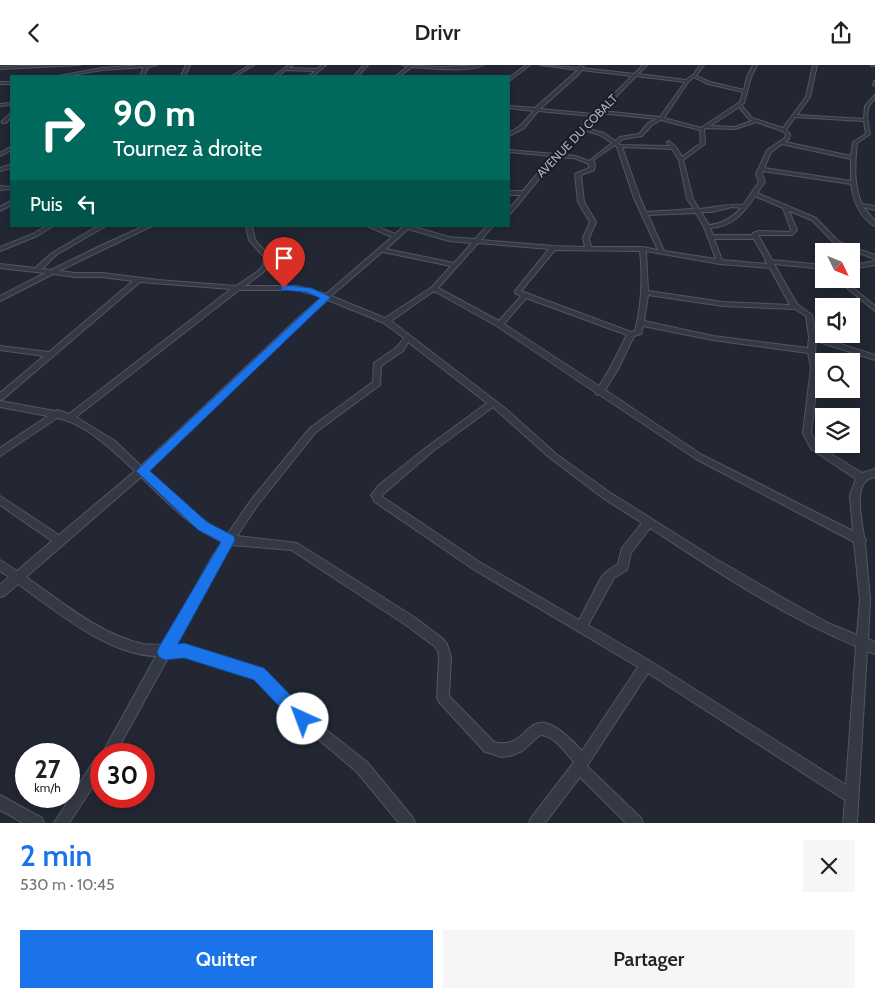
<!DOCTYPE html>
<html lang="fr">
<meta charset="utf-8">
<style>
body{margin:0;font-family:Cabin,sans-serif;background:#f6f6f6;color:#222;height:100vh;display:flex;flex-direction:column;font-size:19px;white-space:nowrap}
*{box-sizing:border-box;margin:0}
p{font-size:16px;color:#767676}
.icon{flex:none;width:28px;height:28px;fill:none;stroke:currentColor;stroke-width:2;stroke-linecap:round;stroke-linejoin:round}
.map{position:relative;height:758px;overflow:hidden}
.drawer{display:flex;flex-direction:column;background:#fff;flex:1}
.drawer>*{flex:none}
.banner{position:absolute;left:10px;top:10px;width:500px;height:152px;border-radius:0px;box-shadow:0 2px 12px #0003;background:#00695c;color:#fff;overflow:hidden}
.needle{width:32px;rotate:133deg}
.fabs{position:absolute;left:815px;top:178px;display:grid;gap:10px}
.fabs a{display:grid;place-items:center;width:45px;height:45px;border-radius:0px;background:#fff;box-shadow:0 2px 12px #0003;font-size:25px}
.speed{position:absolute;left:15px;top:678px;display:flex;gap:10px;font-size:25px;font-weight:700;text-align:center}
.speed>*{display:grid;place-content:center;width:65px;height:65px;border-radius:50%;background:#fff;box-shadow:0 2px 12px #0003;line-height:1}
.speed small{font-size:12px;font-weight:400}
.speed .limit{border:8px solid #d22;background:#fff;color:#111}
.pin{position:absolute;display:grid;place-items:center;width:42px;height:42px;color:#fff;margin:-51px -21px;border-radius:50% 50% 50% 0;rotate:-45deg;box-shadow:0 0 5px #0007}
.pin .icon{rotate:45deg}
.me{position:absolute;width:55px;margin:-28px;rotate:317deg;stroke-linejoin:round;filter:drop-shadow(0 0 4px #0008)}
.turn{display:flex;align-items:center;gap:18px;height:105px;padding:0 20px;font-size:22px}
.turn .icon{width:65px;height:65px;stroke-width:2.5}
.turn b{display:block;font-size:35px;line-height:42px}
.then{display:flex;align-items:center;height:48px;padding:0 20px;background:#0003;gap:10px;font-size:19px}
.round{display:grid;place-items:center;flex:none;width:52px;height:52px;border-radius:0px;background:#f6f6f6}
.head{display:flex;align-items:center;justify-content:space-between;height:85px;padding:0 20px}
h1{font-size:30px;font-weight:600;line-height:38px;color:#1a73e8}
.action{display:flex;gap:10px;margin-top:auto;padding:10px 20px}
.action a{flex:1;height:58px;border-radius:0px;background:#1a73e8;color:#fff;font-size:20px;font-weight:600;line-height:58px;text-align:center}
.action a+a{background:#f6f6f6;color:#222}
header{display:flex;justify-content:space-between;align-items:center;height:65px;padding:0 20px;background:#fff;font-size:22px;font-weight:600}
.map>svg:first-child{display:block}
</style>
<header><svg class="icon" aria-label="back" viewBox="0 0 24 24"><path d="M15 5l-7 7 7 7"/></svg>Drivr<svg class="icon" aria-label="share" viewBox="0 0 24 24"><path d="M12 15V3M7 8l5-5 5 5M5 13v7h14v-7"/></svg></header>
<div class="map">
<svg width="875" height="758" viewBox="0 0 875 758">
<rect width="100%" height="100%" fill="#222733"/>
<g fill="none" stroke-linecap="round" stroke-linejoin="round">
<defs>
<path id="minor" d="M51 0H80L0 4V2Z
M141 0H157L148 2 144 11H140L144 2 102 5 66 11H59L102 3Z
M186 0H190L185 11H181Z
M250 0H254L236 11H232Z
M289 0H293L289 3 317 4 322 0H326L313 11H309L315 6 286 5 278 11H274Z
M364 0H368L358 11H354Z
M402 0 439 2 483 0C469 8 429 3 412 2L400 11H396L408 1Z
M526 0H530L509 16V13Z
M540 0 579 3 580 0H584L582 3 634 9 643 0H647L638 9 686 15 694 9 700 0H704L696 11 710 17 744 25 747 12 753 0H757L751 12 744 38 741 40 752 53 783 63 806 32 813 0H817L810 32 797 50 864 54 865 41 875 30C875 36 872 36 869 41 866 48 868 61 870 69L857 78C855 98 853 119 862 139L875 141V145L863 142 875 156V161C860 153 853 135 851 119L763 106 762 109 765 117 757 128 816 153 839 177 875 190V194L835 179 812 155 789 146 797 165 792 170H758L772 195 824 200V204L774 199 797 239 812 250 816 271 875 290V295L816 276 815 286 819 302 811 368 817 380 862 408 875 404V412C851 415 862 455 864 472L866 475 865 478 870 535 868 574 875 577V589L867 586 857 758H843L845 735 648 608 587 701 641 753 643 758H626L580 712 545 758H529L531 753 574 697C566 688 554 670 540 670L522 686 510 691 501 692 490 688 485 687 439 637 437 633 439 592 438 586 434 581 406 560 291 485 232 480 220 498 175 580H184L263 604 307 650 367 697 413 753 415 758H399L357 707 299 658 255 613 184 592 169 591 115 689H102L156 591C108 590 56 546 18 519L4 531 0 532V520L9 512 0 506V495L17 506 52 476 0 440V431L59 470 135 406C115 387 85 358 57 353L0 391V383L48 351 0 342V336L55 346 58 345 69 349 231 224 140 217 3 334 0 335V328L44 291 0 285V281L49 287 133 216 102 212H75L53 209 0 236V231L45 208 0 203V199L35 203 52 188 98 161H106L56 190 42 204 51 205 98 182 144 161H152L59 206 75 208H102L158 215 236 221 257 207 263 201 264 192 249 175 246 161H252L255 175 270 192 268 202 261 209 245 221H297L326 229 392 172 367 161H376L395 169 404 161H411L449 172 475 174 487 161H493L481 175 553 181 585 182 583 173 590 157 578 137 575 109 589 103V99L574 93 557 92 511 148 509 149V144L521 130H509V126H523L552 91 509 87V85L555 89 579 64V62L592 51 538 46 524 63 509 71V68L520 61 534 46 509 43V41L535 43 578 5ZM581 5 632 11 594 49 540 44 579 9ZM636 11 685 17 660 52 602 46ZM694 12 708 19 743 27 740 37 701 63 664 53 688 17ZM739 42 750 55 752 56 735 62 710 61ZM599 48 657 54 648 58 639 69 620 72 615 76 604 68 585 63ZM795 52 864 56 866 69 853 77 851 91 785 77 789 74 790 69 786 65ZM661 55 700 65 701 78 682 92 676 82 669 76 667 77 670 81 620 80 618 78 623 74 642 71 652 60ZM756 57 782 66 786 69 785 73 767 85 756 109 759 117 743 140C728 138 714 143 699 144L693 134 683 95 705 79 704 64 706 63 735 64ZM583 65 600 70 612 78 589 96 575 91 559 89ZM782 79 851 94V116L764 103 771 87ZM615 80 617 82 634 133 658 185 643 182H591L589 173 596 157 584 137 581 110 594 105 595 99 593 95ZM622 82 672 84 679 95 687 134 694 144 646 147 640 133ZM755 131 783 143 791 165 789 167 759 166 753 168 752 170H713L710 163C732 162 744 148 755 131ZM732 142 741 143C732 153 722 159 709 160L701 147H712ZM696 148 704 162 716 194 664 186 648 150ZM408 164 449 176 472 178 454 198 386 184ZM714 174H754L766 195 765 196 768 199 722 195ZM478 178 549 184 515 226V228L521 231 499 256 438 223ZM555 185 640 186C643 213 642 239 635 266L631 267 521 226ZM646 186 720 199 770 203 790 240 723 237 648 226ZM382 187H383L451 201 432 222 385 253 331 231ZM239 225H297L322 232 297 254 141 401 115 376 76 352ZM434 226 497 261 595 327 596 329 600 330 696 394 854 477 860 535 857 570 830 559 785 534 709 490 609 427 556 389 506 344 391 256ZM648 230 723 241 795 244 806 251 809 272 808 283 713 271 644 256ZM526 233 627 270 609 305 599 321 504 259ZM328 235 384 258 404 273 397 282 374 298 373 317 310 363 251 435 227 470 221 467 181 439 147 407 301 258ZM643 261 713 275 808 288 811 302 803 368 811 384 856 414 850 430 853 466 702 390 605 325 617 306 634 271 641 269ZM408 277 487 338 427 382 379 420 371 430 375 437 473 504 638 602 582 686C523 622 535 688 494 677L449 631 451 592 447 579 442 573 414 552 297 478 237 471 257 441 316 367 380 320 381 301 403 286ZM493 342 550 393 603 433 642 458 622 483 618 499 606 507 601 513 579 555 481 498 381 431 433 386ZM141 412C165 435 192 464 222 477L212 492 163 580C156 579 149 580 143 579 99 569 62 537 26 512ZM650 463C716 506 783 551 856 581L846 720 650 596 588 560 614 513 627 505 631 488Z
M871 0H875V1H872Z
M874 16H875V21L873 20Z
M0 17H11V19H0Z
M11 38V40L0 41V39Z
M10 49H11V52L6 58H2V56Z
M11 82V85L0 91V88Z
M9 100H11V103L0 106V103Z
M0 121 11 122V124L0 125Z
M11 136V140L0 146V142Z
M46 161H53L37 171 0 186V182L33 169Z
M875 196V200L851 204V200Z
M840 214H846L853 223 875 241V246L849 225Z
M101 691V709L69 758H54L96 693Z
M0 730 42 753 44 758H23L0 745Z"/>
</defs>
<use href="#minor" stroke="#525662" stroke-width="2"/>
<use href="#minor" fill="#353944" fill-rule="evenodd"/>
</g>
<path fill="#1a73e8" stroke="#114b97" d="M284 220 311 223 331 232 150 406 207 457 234 471 235 475 178 579 184 578 264 603 308 648 311 654 308 660 303 662 297 660 254 615 184 593 165 595 159 592 157 587 159 582 221 477 198 465 136 406 320 233 306 227 281 225V221Z"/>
<g text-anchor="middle" stroke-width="4.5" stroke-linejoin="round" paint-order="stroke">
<g font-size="12" fill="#afb3c1" stroke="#1a1e29">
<text transform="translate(577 71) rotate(-46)" y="4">AVENUE DU COBALT</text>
</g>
</g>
</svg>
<div class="fabs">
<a><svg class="needle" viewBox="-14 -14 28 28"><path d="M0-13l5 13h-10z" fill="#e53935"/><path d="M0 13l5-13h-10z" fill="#767676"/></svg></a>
<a><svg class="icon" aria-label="sound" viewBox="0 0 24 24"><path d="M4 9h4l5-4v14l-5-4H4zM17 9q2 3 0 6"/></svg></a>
<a><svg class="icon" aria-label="search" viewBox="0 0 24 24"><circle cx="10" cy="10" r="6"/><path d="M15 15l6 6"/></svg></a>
<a><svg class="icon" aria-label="layers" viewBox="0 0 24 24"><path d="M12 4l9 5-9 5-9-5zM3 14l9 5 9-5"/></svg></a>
</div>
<div class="speed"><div>27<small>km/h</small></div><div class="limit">30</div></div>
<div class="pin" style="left:284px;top:223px;background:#d93025"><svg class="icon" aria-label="arrive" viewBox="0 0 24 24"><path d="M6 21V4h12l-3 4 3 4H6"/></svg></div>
<svg class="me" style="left:303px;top:654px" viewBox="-20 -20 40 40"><circle r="19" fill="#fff"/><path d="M0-13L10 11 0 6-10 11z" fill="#1a73e8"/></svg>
<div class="banner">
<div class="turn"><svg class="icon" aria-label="right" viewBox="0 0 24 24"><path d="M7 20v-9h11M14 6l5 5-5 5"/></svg><div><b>90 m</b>Tournez à droite</div></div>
<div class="then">Puis<svg class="icon" aria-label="left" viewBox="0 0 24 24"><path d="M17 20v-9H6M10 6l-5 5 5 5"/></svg></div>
</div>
</div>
<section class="drawer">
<div class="head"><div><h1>2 min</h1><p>530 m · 10:45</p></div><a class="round"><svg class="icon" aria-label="close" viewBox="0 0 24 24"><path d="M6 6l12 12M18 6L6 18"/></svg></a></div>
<div class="action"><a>Quitter</a><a>Partager</a></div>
</section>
